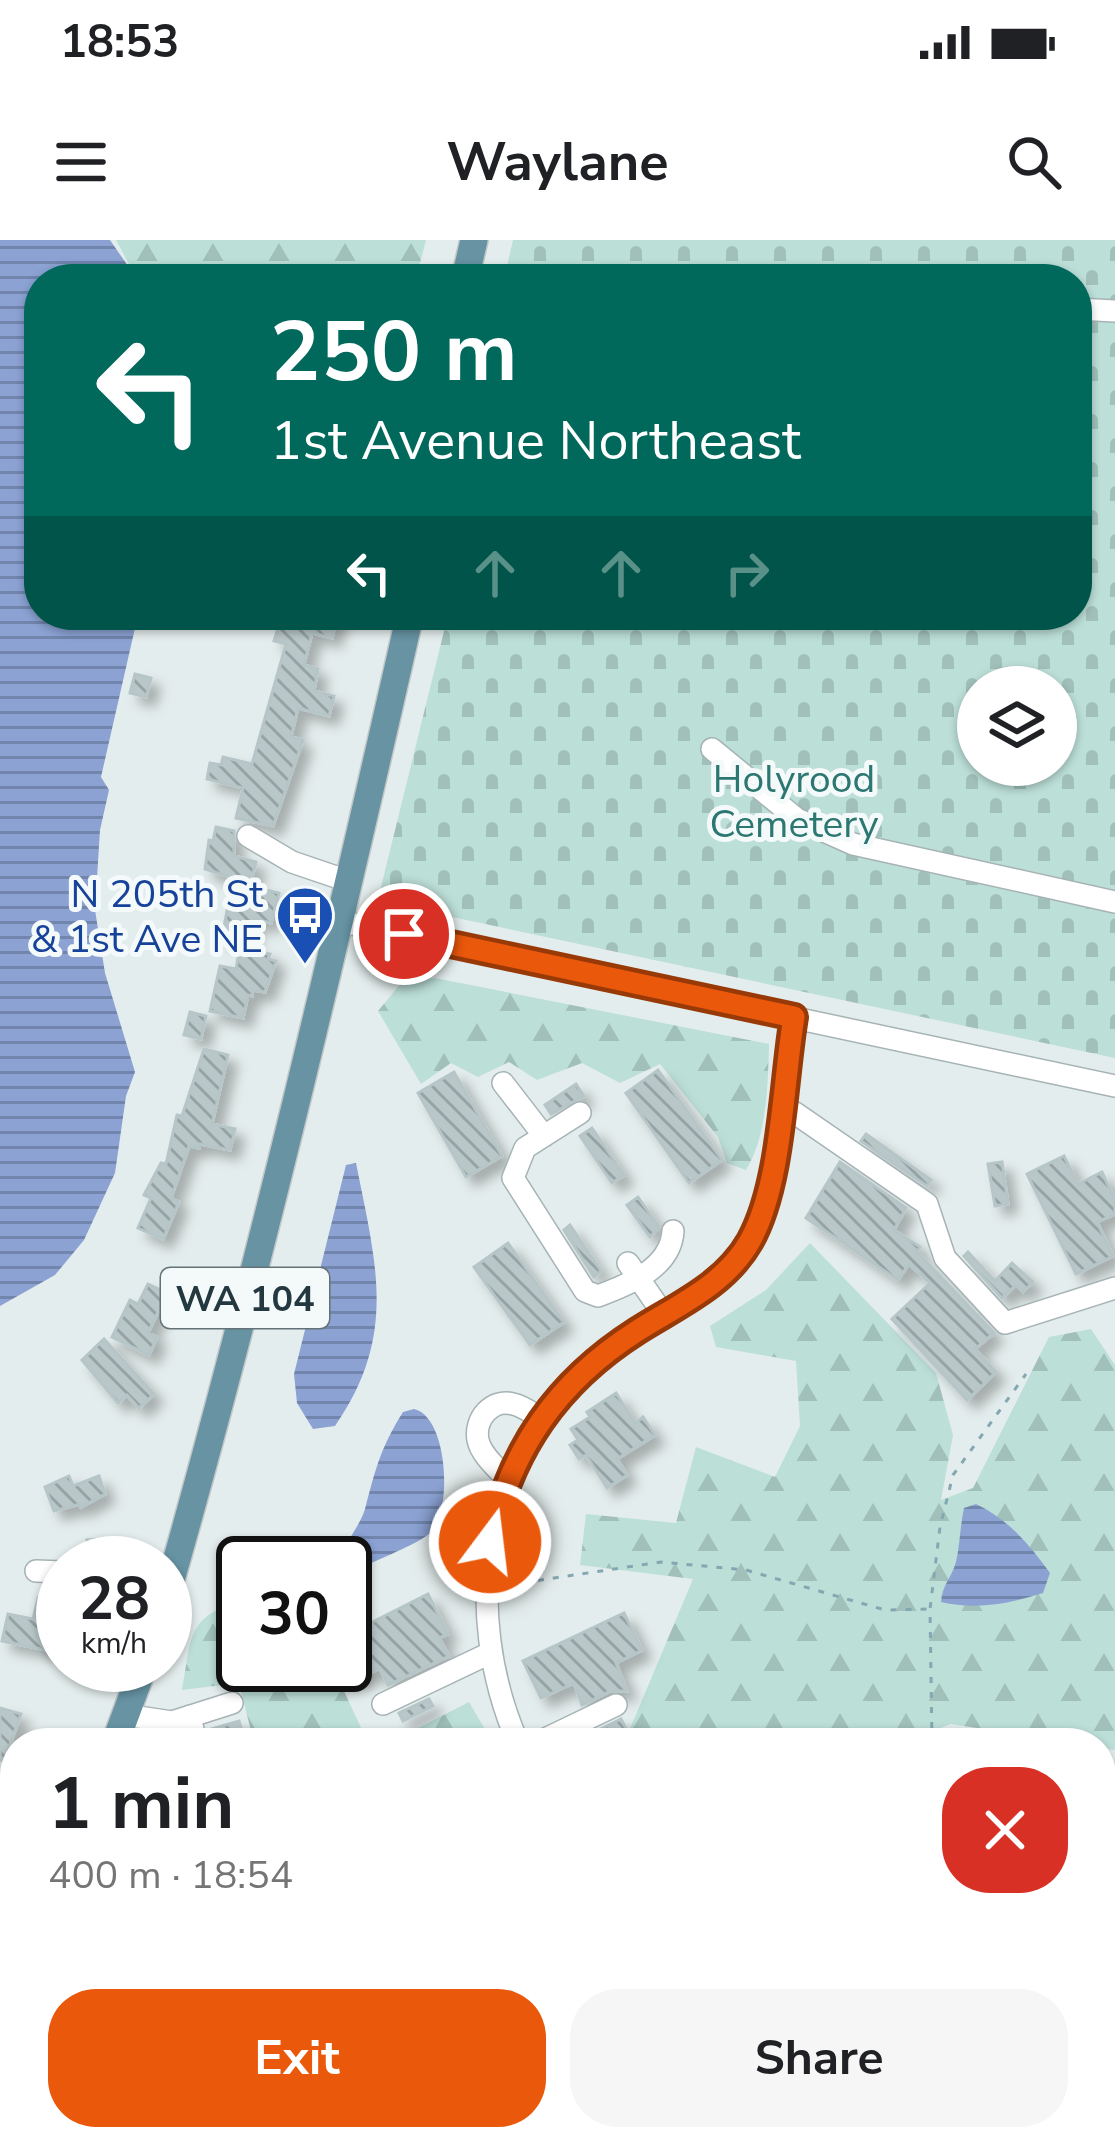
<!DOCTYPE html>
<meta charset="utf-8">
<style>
body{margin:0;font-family:"Nunito Sans",sans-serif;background:#f6f6f6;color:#202124;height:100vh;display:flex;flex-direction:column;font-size:45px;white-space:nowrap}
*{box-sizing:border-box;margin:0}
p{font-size:39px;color:#757577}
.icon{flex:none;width:66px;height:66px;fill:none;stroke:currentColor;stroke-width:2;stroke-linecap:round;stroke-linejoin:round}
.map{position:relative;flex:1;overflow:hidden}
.details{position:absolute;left:0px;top:1488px;width:1116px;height:423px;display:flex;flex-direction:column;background:#fff;border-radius:48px 48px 0 0;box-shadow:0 3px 9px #0004}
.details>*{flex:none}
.top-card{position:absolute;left:24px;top:24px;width:1068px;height:366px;border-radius:48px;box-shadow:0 3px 9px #0004;background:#00695c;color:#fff;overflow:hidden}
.tools{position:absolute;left:957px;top:426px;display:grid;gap:24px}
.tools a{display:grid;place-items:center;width:120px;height:120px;border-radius:50%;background:#fff;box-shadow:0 3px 9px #0004;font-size:60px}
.speed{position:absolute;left:36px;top:1296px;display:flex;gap:24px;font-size:60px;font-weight:700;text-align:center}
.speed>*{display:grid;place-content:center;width:156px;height:156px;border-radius:50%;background:#fff;box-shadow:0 3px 9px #0004;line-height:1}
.speed small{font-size:30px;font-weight:400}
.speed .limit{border:6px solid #111;border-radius:18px;background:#fff;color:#111}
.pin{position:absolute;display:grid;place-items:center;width:102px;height:102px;color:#fff;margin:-51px;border:6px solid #fff;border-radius:50%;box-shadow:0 3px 12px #0007}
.me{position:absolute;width:132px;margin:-66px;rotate:15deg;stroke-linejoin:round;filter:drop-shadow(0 0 9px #0008)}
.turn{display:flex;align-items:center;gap:42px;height:252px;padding:0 48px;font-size:54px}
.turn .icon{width:156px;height:156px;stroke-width:2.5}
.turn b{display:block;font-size:84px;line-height:102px}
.lanes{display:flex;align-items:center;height:114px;padding:0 48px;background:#0003;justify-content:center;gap:60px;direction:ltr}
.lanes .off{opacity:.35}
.round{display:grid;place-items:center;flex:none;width:126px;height:126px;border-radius:48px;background:#f6f6f6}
.headline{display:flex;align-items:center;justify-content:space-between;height:204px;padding:0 48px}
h1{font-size:72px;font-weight:700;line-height:90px}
.button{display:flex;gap:24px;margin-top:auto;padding:24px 48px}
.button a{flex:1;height:138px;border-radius:48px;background:#ea580c;color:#fff;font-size:48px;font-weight:700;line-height:138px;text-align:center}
.button a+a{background:#f6f6f6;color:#202124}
.status{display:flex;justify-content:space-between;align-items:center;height:84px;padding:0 60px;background:#fff;direction:ltr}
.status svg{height:33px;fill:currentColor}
header{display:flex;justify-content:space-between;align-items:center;height:156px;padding:0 48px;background:#fff;font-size:54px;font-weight:700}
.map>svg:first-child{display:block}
</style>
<div class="status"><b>18:53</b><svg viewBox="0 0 49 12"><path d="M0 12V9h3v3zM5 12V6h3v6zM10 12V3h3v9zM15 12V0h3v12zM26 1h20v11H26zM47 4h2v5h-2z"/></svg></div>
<header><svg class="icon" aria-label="menu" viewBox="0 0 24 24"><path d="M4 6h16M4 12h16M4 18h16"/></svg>Waylane<svg class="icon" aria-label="search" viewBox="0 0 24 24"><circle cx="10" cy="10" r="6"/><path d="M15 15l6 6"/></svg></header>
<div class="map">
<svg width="1115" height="1909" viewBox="0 0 1115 1909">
<defs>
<pattern id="forest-firs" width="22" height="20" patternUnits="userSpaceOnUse" patternTransform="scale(3)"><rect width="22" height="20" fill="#bcdfd8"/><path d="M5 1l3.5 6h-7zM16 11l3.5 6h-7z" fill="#a1c0ba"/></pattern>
<pattern id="cemetery-stones" width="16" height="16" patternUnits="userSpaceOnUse" patternTransform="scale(3)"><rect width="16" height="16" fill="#bcdfd8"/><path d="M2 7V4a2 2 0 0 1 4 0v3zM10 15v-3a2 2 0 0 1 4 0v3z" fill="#a1c0ba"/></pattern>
<pattern id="water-rules" width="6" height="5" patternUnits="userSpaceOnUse" patternTransform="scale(3)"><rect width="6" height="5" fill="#8ba2d3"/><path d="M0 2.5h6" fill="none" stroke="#7185ad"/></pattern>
<pattern id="building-back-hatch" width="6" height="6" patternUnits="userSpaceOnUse" patternTransform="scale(3)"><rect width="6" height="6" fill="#b9c7c8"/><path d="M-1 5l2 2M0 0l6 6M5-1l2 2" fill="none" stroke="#96a3a4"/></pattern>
<filter id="shadow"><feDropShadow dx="9" dy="9" stdDeviation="6" flood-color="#0004"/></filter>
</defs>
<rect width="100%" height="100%" fill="#e4eded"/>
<path fill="url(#forest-firs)" d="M116 0H426L416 39H137Z
M435 738 769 804C768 843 767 897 746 930L727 923 718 897 660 824 620 843 582 823 537 840 509 822 478 837 451 823 421 844 378 771 402 742Z
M810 1003 936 1133 953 1195 941 1260 973 1248 1049 1097 1091 1089 1115 1125V1510L1101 1508V1503H1072L951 1484 902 1503H624L693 1339 580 1325 586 1274 676 1283 696 1207 775 1237 800 1186 796 1121 716 1107 710 1086 766 1050Z
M243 1361V1425H332L368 1503H254L239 1443 182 1450C192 1398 185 1376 243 1361Z
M469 1462 493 1503H389Z
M1115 1679V1708L1106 1738 1115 1749V1886L1101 1883V1681Z"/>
<path fill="url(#cemetery-stones)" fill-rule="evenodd" d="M513 0H1115V818L391 664 381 647 448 375H1077V39H504ZM978 447H1056V525H978Z"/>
<path fill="url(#water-rules)" d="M0 0H110L137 39H39V375H138L101 537 109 550 100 590 95 670 105 733 135 832 126 856 115 933 84 1000 55 1035 0 1066Z
M356 923C376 1024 398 1095 335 1186L313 1189 297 1163 294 1134 346 925Z
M414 1169C449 1177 453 1275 429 1294 409 1309 375 1319 353 1333L345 1329C337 1307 358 1292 365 1269 376 1228 380 1209 403 1172Z
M976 1264C1009 1280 1029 1304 1050 1333L1043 1353C1008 1364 976 1370 941 1362 942 1345 952 1337 956 1322 960 1305 960 1286 964 1268Z"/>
<path fill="url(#building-back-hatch)" stroke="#b6c5c7" stroke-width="3" filter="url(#shadow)" d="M282 375H338L332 398 312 393 304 425 318 429 314 451 334 456 329 476 298 468 291 497 303 500 273 586 236 578 243 548 207 539 210 523 221 525 223 517 252 524 286 404 274 401Z
M135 434 151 438 146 457 130 453Z
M216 587 234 591V616L256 622 250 646 279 653 271 683 255 679 248 705 222 698 233 638 205 629 209 600 213 601Z
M240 707 270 714 268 719 276 721 265 752 253 750 252 756 248 755 243 778 210 771 220 726 236 729Z
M190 772 206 776 201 799 184 795Z
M204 809 228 815 212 884 235 889 230 910 200 904 199 908 189 906 171 958 179 962 163 999 138 988 151 958 144 955 161 923 166 924 177 875 182 876Z
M658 830 722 920 689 943 626 853Z
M454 832 502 916 466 937 418 853Z
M576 844 584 856 551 874 545 865Z
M592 888 624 935 612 943 580 896Z
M866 894 931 940 927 946 861 901Z
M1064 916 1078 944 1102 932 1115 960V974L1097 982 1113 1016 1076 1034 1027 934Z
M840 922 906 968 894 990 920 1007 917 1012 994 1093 975 1109 996 1132 967 1160 892 1079 930 1043 909 1024 898 1040 806 978Z
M1002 922 1008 964 995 966 988 924Z
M638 957 659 987 650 997 627 965Z
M570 985 601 1031 594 1037 564 990Z
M508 1003 564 1082 530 1105 474 1027Z
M968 1012 995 1041 1012 1023 1033 1042 1023 1052 1016 1045 1002 1058 964 1016Z
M148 1044 167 1053 148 1093 157 1097 149 1115 112 1097 130 1060 138 1064Z
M104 1099 154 1154 139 1168 127 1155 118 1163 82 1120Z
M616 1153 635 1183 643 1177 655 1195 617 1219 627 1235 607 1248 586 1215 579 1219 570 1205 578 1200 571 1189 590 1177 587 1172Z
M69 1236 73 1246 99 1236 105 1254 81 1267 80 1264 54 1271 45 1247Z
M108 1299 109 1314 88 1315 87 1300Z
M428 1354 448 1394 439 1398 449 1416 388 1445 380 1428 358 1440 345 1415V1396Z
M38 1358 53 1362 50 1374 63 1377V1404L48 1401 46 1410 2 1401 8 1374 33 1379Z
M624 1373 642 1410 616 1423 627 1451H611L582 1465 574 1443 541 1458 523 1421Z
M429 1459 433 1466 403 1481 399 1473Z
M0 1468 21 1474 4 1521 0 1520Z
M621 1479 626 1488 596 1503H572Z
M239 1481 246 1503H212L208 1490Z
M88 1896H122L114 1909H85Z
M446 1896H471L469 1909H443Z"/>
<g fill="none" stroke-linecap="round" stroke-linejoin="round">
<path stroke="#bdc9ca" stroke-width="21" stroke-dasharray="21 10" stroke-linecap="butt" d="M0 1767 3 1752"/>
<defs>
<path id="minor" d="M1077 69 1115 71
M712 509 797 579 853 604 1115 662
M248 596 292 622 348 641
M338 681 1115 846
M503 843 544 896
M780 868 795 873 927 964 945 1018 1005 1083 1115 1048
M580 873 525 908 513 938 585 1051 598 1056C628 1045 671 1028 673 991
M628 1023 664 1075
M508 1240C498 1229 481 1215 478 1200 474 1179 492 1158 513 1164 523 1166 532 1173 540 1178
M36 1331 63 1332
M383 1464 490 1413
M125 1475 172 1482 232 1463
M190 1476 196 1503
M518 1503C461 1373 479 1204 602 1116 644 1086 712 1058 741 1015 783 951 782 852 793 777
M537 1503 616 1465
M1101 1615 1115 1619
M0 1664 15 1667
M0 1735 7 1737
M1101 1808 1115 1792
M1052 1896 1112 1909
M537 1909 540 1896"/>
<path id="major" d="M465 39 474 0
M165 1361C258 1036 335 705 410 375
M115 1503 144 1425
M0 1897 15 1829
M23 1909 26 1896"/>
</defs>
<use href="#minor" stroke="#a6b3b5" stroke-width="24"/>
<use href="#major" stroke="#c1c7c9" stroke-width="30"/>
<path stroke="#84a8b1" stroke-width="3" stroke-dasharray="6 9" stroke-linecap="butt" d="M508 1340 534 1341 661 1322 746 1330 885 1370 930 1369
M932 1503 930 1369 940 1287 953 1235 1026 1134
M1101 1754 1113 1758 1115 1764"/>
<use href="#minor" stroke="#fff" stroke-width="21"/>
<use href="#major" stroke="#6793a3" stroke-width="27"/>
</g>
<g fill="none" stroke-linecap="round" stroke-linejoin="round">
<defs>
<path id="route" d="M404 694 794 777C783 842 782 944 750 1001 725 1045 678 1065 637 1091 557 1142 510 1210 490 1302"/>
</defs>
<use href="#route" stroke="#983908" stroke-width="30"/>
<use href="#route" stroke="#ea580c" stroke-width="21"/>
</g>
<defs>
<symbol id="bus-pin" viewBox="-11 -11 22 30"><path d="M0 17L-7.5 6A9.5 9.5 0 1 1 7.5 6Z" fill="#1a4fb4" stroke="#f4f9fa"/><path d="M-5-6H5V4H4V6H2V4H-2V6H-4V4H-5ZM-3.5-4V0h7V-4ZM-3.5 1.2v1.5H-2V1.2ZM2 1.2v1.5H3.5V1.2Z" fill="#fff"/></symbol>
</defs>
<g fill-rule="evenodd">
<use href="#bus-pin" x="272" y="642" width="66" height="90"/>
</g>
<g text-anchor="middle" stroke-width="10" stroke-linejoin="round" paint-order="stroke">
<rect fill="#f4f9fa" stroke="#627277" stroke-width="3" x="161" y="1028" width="168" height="60" rx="9"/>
<g font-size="36" font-weight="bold" fill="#23383f">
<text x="245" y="1071">WA 104</text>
</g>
<g font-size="39" fill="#2c7771" stroke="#f4f9fa">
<text x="794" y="552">Holyrood<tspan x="794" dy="45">Cemetery</tspan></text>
</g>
<g font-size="39" fill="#164399" stroke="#f4f9fa" text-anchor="end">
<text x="263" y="667">N 205th St<tspan x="263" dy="45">&amp; 1st Ave NE</tspan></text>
</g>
</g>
</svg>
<div class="tools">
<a><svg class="icon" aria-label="layers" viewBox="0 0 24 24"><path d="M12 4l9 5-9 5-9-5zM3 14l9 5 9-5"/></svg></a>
</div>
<div class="speed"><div>28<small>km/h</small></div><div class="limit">30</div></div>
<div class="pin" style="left:404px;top:694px;background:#d93025"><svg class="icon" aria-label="arrive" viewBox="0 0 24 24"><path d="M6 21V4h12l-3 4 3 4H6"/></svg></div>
<svg class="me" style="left:490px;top:1302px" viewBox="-20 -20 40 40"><circle r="17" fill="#ea580c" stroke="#fff" stroke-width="3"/><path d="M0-11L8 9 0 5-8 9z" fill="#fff"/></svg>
<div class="top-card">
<div class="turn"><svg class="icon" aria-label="left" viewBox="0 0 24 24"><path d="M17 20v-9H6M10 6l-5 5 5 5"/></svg><div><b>250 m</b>1st Avenue Northeast</div></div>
<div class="lanes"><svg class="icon" aria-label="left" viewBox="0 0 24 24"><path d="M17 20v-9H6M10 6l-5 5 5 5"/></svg><svg class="icon off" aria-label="ahead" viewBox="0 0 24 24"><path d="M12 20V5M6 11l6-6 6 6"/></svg><svg class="icon off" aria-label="ahead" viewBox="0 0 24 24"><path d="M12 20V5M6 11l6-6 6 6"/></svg><svg class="icon off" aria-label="right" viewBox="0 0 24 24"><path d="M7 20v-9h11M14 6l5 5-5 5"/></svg></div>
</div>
<section class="details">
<div class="headline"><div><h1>1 min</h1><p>400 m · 18:54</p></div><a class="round" style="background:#d93025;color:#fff"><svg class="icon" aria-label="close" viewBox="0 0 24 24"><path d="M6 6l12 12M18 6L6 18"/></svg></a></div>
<div class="button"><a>Exit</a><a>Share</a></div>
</section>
</div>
